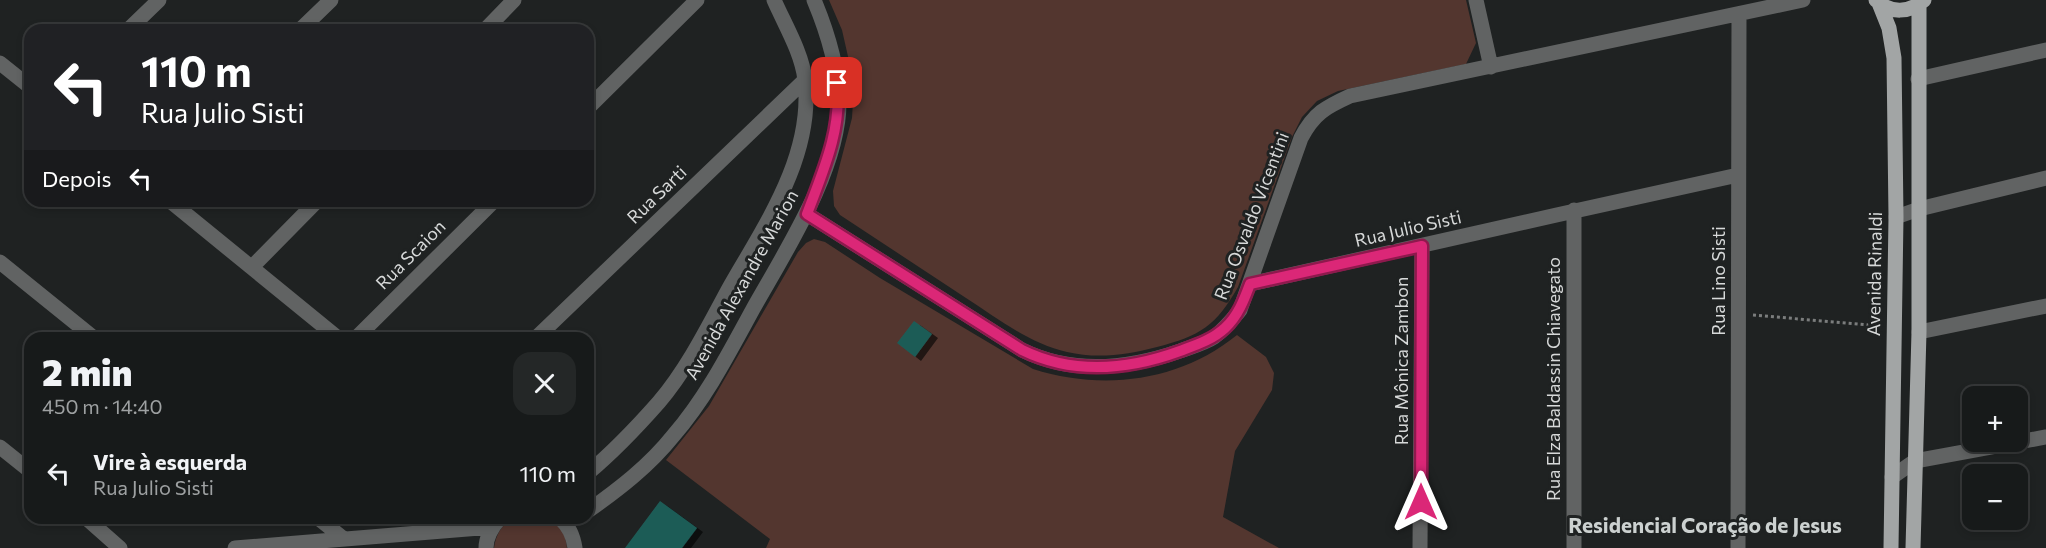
<!DOCTYPE html>
<html lang="pt">
<meta charset="utf-8">
<style>
body{margin:0;font-family:Commissioner,sans-serif;background:#242727;color:#f1f3f6;height:100vh;display:flex;flex-direction:column;font-size:22px;white-space:nowrap}
*{box-sizing:border-box;margin:0}
p{font-size:20px;color:#9ea1a2}
.icon{flex:none;width:33px;height:33px;fill:none;stroke:currentColor;stroke-width:2;stroke-linecap:round;stroke-linejoin:round}
.map{position:relative;flex:1;overflow:hidden}
.sheet{position:absolute;left:24px;top:332px;width:570px;height:192px;display:flex;flex-direction:column;background:#171a1a;border-radius:18px;box-shadow:0 3px 9px #0003,0 0 0 2px #363839}
.sheet>*{flex:none}
.top-card{position:absolute;left:24px;top:24px;width:570px;height:183px;border-radius:18px;box-shadow:0 3px 9px #0003,0 0 0 2px #363839;background:#202124;color:#fff;overflow:hidden}
.fabs{position:absolute;left:1962px;top:386px;display:grid;gap:12px}
.fabs a{display:grid;place-items:center;width:66px;height:66px;border-radius:12px;background:#171a1a;box-shadow:0 3px 9px #0003,0 0 0 2px #363839;font-size:30px}
.pin{position:absolute;display:grid;place-items:center;width:51px;height:51px;color:#fff;margin:-26px;border-radius:12px;box-shadow:0 3px 9px #0006}
.me{position:absolute;width:66px;margin:-33px;rotate:0deg;stroke-linejoin:round;filter:drop-shadow(0 0 4px #0008)}
.turn{display:flex;align-items:center;gap:21px;height:126px;padding:0 18px;font-size:27px}
.turn .icon{width:78px;height:78px;stroke-width:2.5}
.turn b{display:block;font-size:42px;line-height:51px}
.then{display:flex;align-items:center;height:57px;padding:0 18px;background:#0003;gap:12px;font-size:22px}
.round{display:grid;place-items:center;flex:none;width:63px;height:63px;border-radius:18px;background:#242727}
.overview{display:flex;align-items:center;justify-content:space-between;height:102px;padding:0 18px}
h1{font-size:36px;font-weight:800;line-height:45px}
ul{padding:0;list-style:none}
li{display:flex;align-items:center;gap:18px;height:78px;padding:0 18px}
li div{flex:1}
li b{display:block;font-size:22px}
li em{font-style:normal}
.map>svg:first-child{display:block}
</style>
<div class="map">
<svg width="2046" height="548" viewBox="0 0 2046 548">
<defs>
<filter id="shadow"><feDropShadow dx="6" dy="4" stdDeviation="0" flood-color="#0009"/></filter>
</defs>
<rect width="100%" height="100%" fill="#1f2222"/>
<path fill="#53362f" d="M829 0H1466L1476 43 1466 64 1338 91 1317 101 1302 117 1292 137 1238 287C1216 326 1200 336 1157 347 1127 355 1097 359 1067 352 1030 344 997 318 966 298 924 270 882 243 840 215L834 206 833 191 852 118 854 83 842 30Z
M814 239 825 242 880 278 1033 369C1103 391 1179 382 1237 335L1266 357 1274 373 1272 390 1235 451 1223 517 1279 548H766L770 539 666 460 709 406 798 252 806 243Z
M514 518C540 518 564 514 567 548H494C496 534 502 524 514 518Z"/>
<path fill="#1f5c57" filter="url(#shadow)" d="M914 321 932 334 915 357 897 343Z
M660 501 697 528 682 548H625Z"/>
<g fill="none" stroke-linecap="round" stroke-linejoin="round">
<path stroke="#7b7d7d" stroke-width="3" stroke-dasharray="3 3" stroke-linecap="butt" d="M1753 315 1880 326"/>
<path stroke="#616363" stroke-width="15" d="M1476 0 1491 67
M128 30 159 0
M300 30 331 0
M485 30 514 0
M0 63 30 87
M1918 79 2046 50
M588 108 697 0
M170 201 338 338
M1574 210V548
M807 214 1022 350C1073 375 1128 369 1180 351 1191 347 1205 343 1214 337 1225 329 1232 320 1240 310L1301 138C1314 113 1326 107 1350 96L1803 0
M1896 217 1919 209 2046 178
M0 262 94 338
M252 267 317 201
M1250 284C1413 248 1575 210 1738 175
M1919 332 2046 306
M356 338 494 201
M536 338 805 80
M0 447 30 471
M588 473C613 452 637 427 659 402 687 369 707 329 728 290 763 228 814 157 805 80 802 53 785 25 774 0
M1892 477 1915 461 2046 437
M588 511C619 489 649 466 673 436 706 398 729 353 753 309 785 252 840 168 839 101 838 67 827 31 814 0
M86 518 120 548
M318 518 344 539
M560 518C569 527 573 535 575 548
M235 548 492 527
M486 548C486 536 492 527 500 518
M1420 548 1422 246
M1738 548 1739 14"/>
<path stroke="#a2a5a5" stroke-width="15" d="M1876 0C1890 14 1910 13 1924 0
M1879 3 1889 28 1894 58 1896 217 1891 548
M1913 548 1919 332V5"/>
</g>
<g fill="none" stroke-linecap="round" stroke-linejoin="round">
<defs>
<path id="route" d="M837 83C842 130 823 171 807 214L1022 350C1073 375 1128 370 1180 351 1196 345 1212 340 1225 328 1238 316 1244 300 1250 284L1422 246 1421 502"/>
</defs>
<use href="#route" stroke="#8e194d" stroke-width="15"/>
<use href="#route" stroke="#db2777" stroke-width="10"/>
</g>
<g text-anchor="middle" stroke-width="6" stroke-linejoin="round" paint-order="stroke">
<g font-size="18" fill="#d7d9d9" stroke="#1f2222">
<text transform="translate(657 195) rotate(-44)" y="6">Rua Sarti</text>
<text transform="translate(1252 216) rotate(-69)" y="6">Rua Osvaldo Vicentini</text>
<text transform="translate(1408 229) rotate(-13)" y="6">Rua Julio Sisti</text>
<text transform="translate(411 255) rotate(-45)" y="6">Rua Scaion</text>
<text transform="translate(1875 274) rotate(-89)" y="6">Avenida Rinaldi</text>
<text transform="translate(1719 281) rotate(-90)" y="6">Rua Lino Sisti</text>
<text transform="translate(742 285) rotate(-61)" y="6">Avenida Alexandre Marion</text>
<text transform="translate(1402 361) rotate(-90)" y="6">Rua Mônica Zambon</text>
<text transform="translate(1554 379) rotate(-90)" y="6">Rua Elza Baldassin Chiavegato</text>
</g>
<g font-size="21" font-weight="bold" fill="#ccd1d0" stroke="#1f2222">
<text x="1705" y="533">Residencial Coração de Jesus</text>
</g>
</g>
</svg>
<div class="fabs">
<a>+</a>
<a>−</a>
</div>
<div class="pin" style="left:837px;top:83px;background:#d93025"><svg class="icon" aria-label="arrive" viewBox="0 0 24 24"><path d="M6 21V4h12l-3 4 3 4H6"/></svg></div>
<svg class="me" style="left:1421px;top:502px" viewBox="-20 -20 40 40"><path d="M0-17L14 15 0 8-14 15z" fill="#db2777" stroke="#fff" stroke-width="4"/></svg>
<div class="top-card">
<div class="turn"><svg class="icon" aria-label="left" viewBox="0 0 24 24"><path d="M17 20v-9H6M10 6l-5 5 5 5"/></svg><div><b>110 m</b>Rua Julio Sisti</div></div>
<div class="then">Depois<svg class="icon" aria-label="left" viewBox="0 0 24 24"><path d="M17 20v-9H6M10 6l-5 5 5 5"/></svg></div>
</div>
<section class="sheet">
<div class="overview"><div><h1>2 min</h1><p>450 m · 14:40</p></div><a class="round"><svg class="icon" aria-label="close" viewBox="0 0 24 24"><path d="M6 6l12 12M18 6L6 18"/></svg></a></div>
<ul>
<li><svg class="icon" aria-label="left" viewBox="0 0 24 24"><path d="M17 20v-9H6M10 6l-5 5 5 5"/></svg><div><b>Vire à esquerda</b><p>Rua Julio Sisti</p></div><em>110 m</em></li>
</ul>
</section>
</div>
